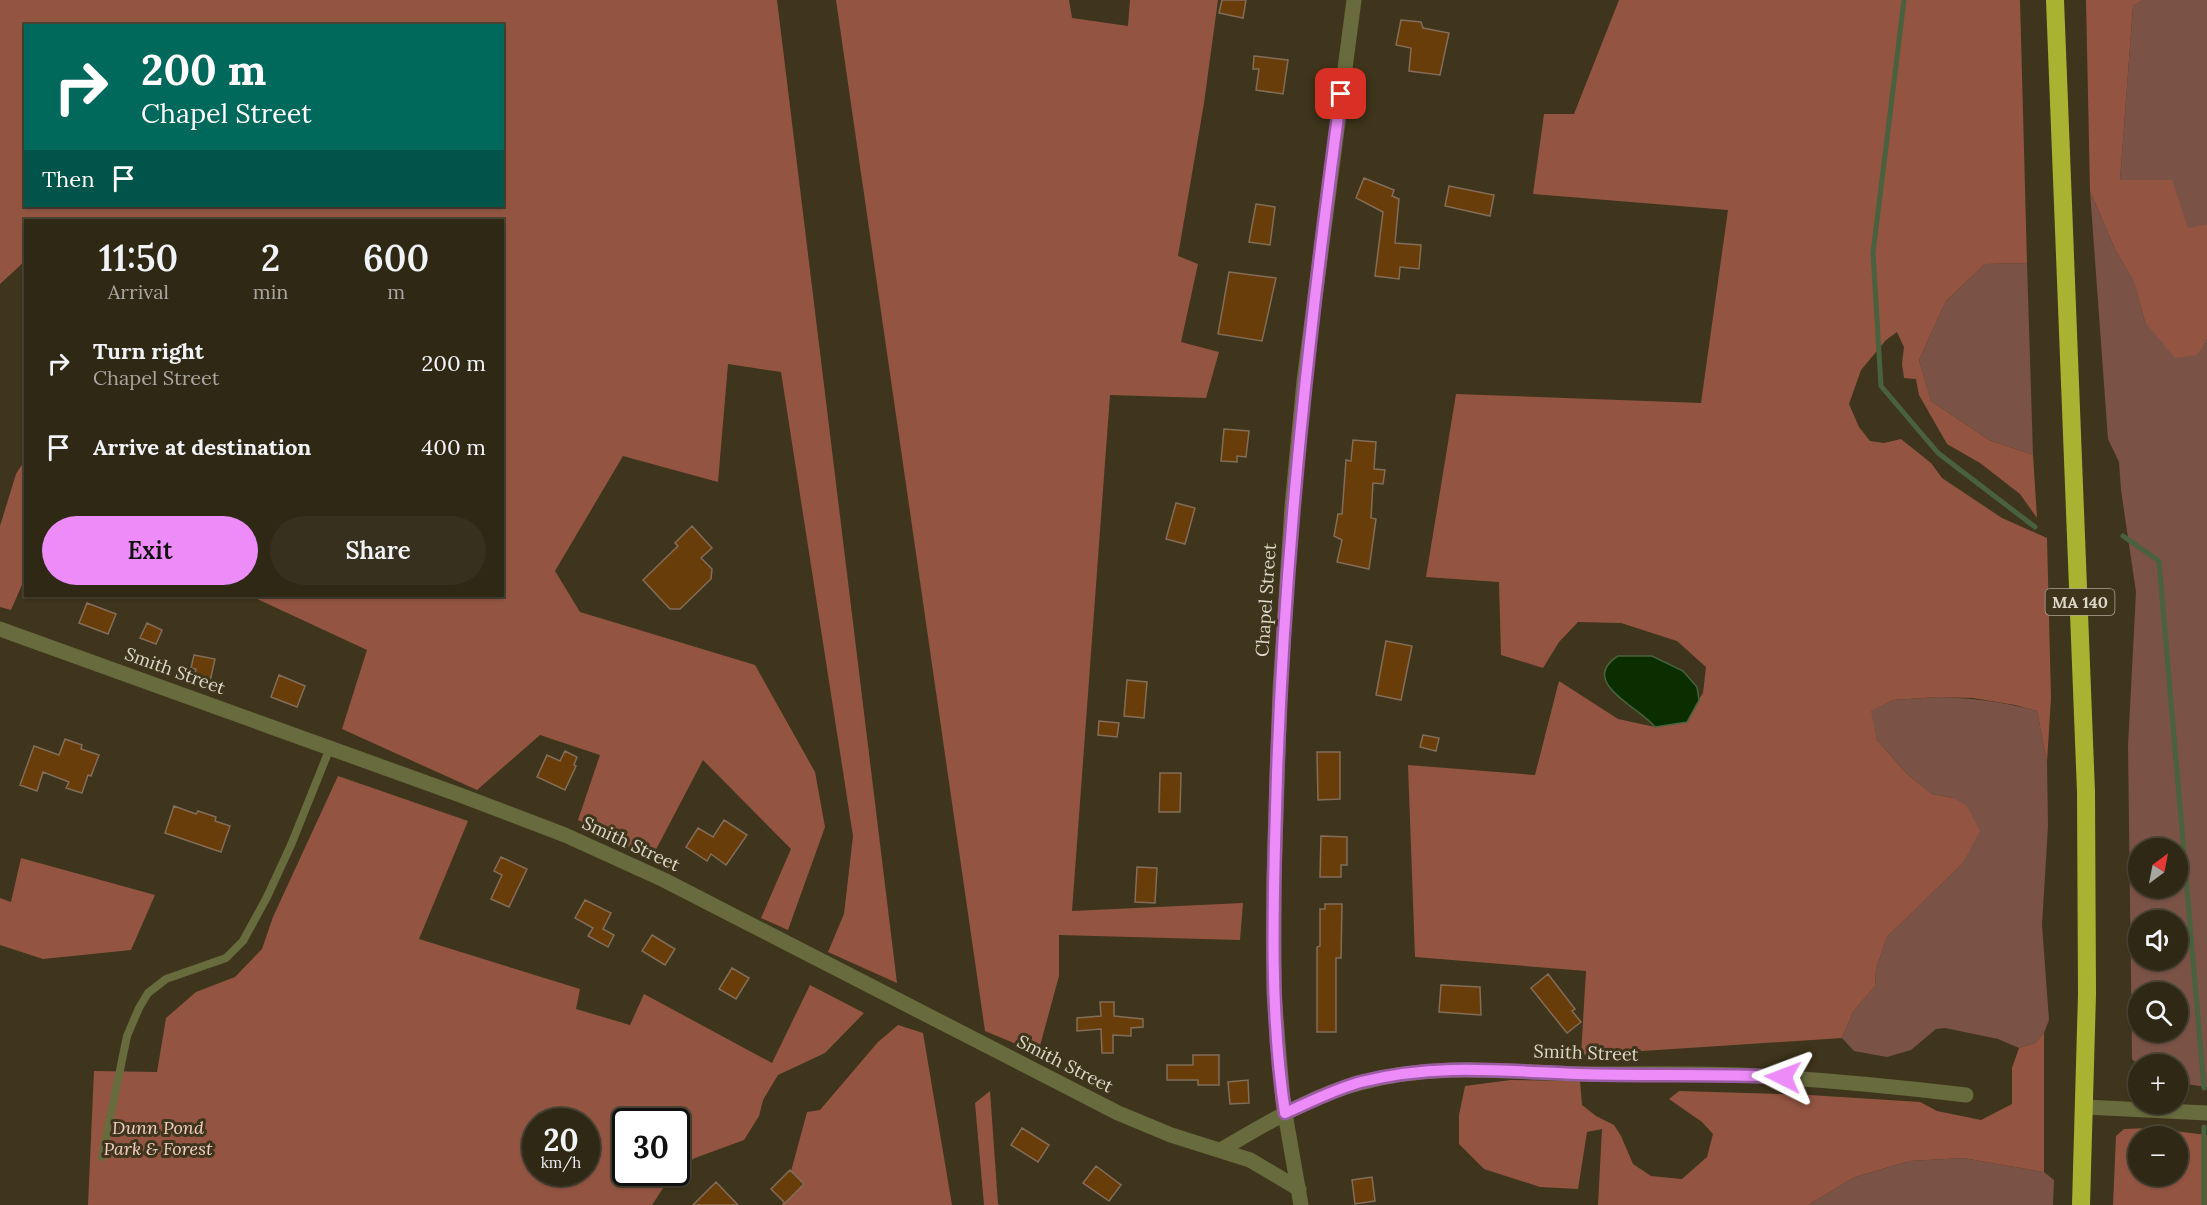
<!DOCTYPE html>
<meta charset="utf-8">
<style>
body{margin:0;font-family:Lora,serif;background:#37301e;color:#f1f3f6;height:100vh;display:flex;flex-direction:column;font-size:22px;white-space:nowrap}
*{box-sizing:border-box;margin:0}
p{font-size:20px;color:#a7a6a0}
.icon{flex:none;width:33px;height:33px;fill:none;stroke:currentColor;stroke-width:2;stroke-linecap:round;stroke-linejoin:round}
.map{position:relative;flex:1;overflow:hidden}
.side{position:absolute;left:24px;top:219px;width:480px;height:378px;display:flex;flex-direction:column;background:#2f2815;border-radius:0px;box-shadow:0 2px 4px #0004,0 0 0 2px #4a4434}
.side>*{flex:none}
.top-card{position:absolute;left:24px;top:24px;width:480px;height:183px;border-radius:0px;box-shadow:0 2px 4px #0004,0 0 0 2px #4a4434;background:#00695c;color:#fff;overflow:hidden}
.needle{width:39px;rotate:32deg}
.buttons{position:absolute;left:2128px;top:838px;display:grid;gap:12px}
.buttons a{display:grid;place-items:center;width:60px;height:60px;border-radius:50%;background:#2f2815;box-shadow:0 2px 4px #0004,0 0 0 2px #4a4434;font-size:30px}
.speed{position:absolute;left:522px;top:1108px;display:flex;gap:12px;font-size:30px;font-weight:700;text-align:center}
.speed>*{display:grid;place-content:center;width:78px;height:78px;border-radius:50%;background:#2f2815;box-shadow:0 2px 4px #0004,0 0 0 2px #4a4434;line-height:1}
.speed small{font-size:15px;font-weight:400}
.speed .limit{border:3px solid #111;border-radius:9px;background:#fff;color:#111}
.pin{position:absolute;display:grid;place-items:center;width:51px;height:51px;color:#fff;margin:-26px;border-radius:12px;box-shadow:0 3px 9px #0006}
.me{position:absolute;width:66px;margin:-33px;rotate:273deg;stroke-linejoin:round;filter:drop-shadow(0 0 4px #0008)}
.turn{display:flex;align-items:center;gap:21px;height:126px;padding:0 18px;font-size:27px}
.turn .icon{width:78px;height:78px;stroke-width:2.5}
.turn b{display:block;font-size:42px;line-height:51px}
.then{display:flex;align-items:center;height:57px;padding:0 18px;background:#0003;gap:12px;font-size:22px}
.eta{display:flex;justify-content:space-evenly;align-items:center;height:102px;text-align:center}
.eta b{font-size:36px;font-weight:600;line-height:42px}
.cta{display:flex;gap:12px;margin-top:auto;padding:12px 18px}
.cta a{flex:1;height:69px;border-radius:36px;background:#ed8cf9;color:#111;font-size:24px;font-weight:600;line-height:69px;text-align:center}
.cta a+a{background:#37301e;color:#f1f3f6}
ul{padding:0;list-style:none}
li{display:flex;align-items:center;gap:18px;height:84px;padding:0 18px}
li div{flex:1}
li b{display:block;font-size:22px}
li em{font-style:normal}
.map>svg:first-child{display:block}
</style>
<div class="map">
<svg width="2207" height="1205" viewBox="0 0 2207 1205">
<rect width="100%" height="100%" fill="#3f351c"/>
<path fill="#7a5246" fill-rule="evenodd" d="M2143 0H2207V224L2188 229 2120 180 2133 6Z
M2090 191 2116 251 2134 280 2145 322 2206 341 2207 339V1087L2178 1083V1065L2139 1066 2132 1059 2128 746 2136 592 2121 490 2119 462 2108 439ZM2139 849H2178V888H2139ZM2139 921H2178V960H2139ZM2139 993H2178V1032H2139Z
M2027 263 2033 455 1989 440 1931 401 1919 360 1946 301 1985 264Z
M1938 697C1972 698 2005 702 2037 711L2047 762 2048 826 2042 925 2049 1020 2044 1033 2035 1043 2019 1048 1998 1039 1945 1028 1936 1029 1911 1050 1887 1057 1854 1051 1842 1038 1853 1012 1875 986 1876 969 1887 937 1962 864 1953 798 1932 794 1907 774 1877 740 1870 711 1893 700Z
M1963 1158 2044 1172 2054 1180 2053 1205H1808L1855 1177 1909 1161Z"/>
<path fill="#935542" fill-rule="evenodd" d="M0 0H777L897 983 828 952 844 914 853 836 781 372 728 364 718 482 623 456 555 571 580 612 755 665 815 772 825 827 788 930 761 918 791 849 703 760 651 859 578 820 600 755 540 735 477 790 342 729 367 650 251 596H502V220H26L25 261 0 284ZM26 26H502V206H26Z
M836 0H1069L1072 18 1128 26 1130 0H1218L1204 103 1178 256 1198 264 1181 342 1219 352 1206 398 1110 395 1072 911 1243 903 1240 940 1059 935V976L1038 1053 985 1031Z
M1619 0H2020L2027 263 1985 264 1946 301 1919 360 1931 401 1989 440 2033 455 2037 518 2020 494 1980 463 1947 444 1919 395 1916 379 1904 378 1902 364 1904 347 1897 332 1886 340 1861 370 1849 404 1859 427 1870 441 1884 443 1901 439 1931 463 1942 478 2002 518 2047 538 2051 698 2047 762 2037 711 2015 705 1973 698 1938 697 1893 700 1871 711 1877 740 1907 774 1932 794 1953 798 1967 806 1980 831 1962 864 1887 937 1876 969 1875 986 1853 1012 1842 1038 1581 1055 1586 971 1415 957 1408 765 1535 775 1559 681 1618 719 1655 727 1685 721 1703 693 1706 667 1677 641 1621 623 1578 622 1559 642 1543 668 1501 655 1499 582 1426 577 1456 394 1701 403 1728 210 1533 194 1544 114H1574Z
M2086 0H2143L2133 6 2120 180H2172L2188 228 2207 224V339L2197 355 2175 358 2145 322 2134 281 2116 251 2090 191Z
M25 460V578L11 610 0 607V526L16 474Z
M338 776 468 821 419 939 580 989 576 1009 630 1025 644 994 772 1063 810 985 864 1013 825 1053 778 1075 763 1100 759 1116 744 1140 695 1158 677 1169 676 1122H626V1173H673L652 1205H88L94 1071 157 1072 166 1018 196 992 235 977 262 949 273 917ZM536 1122H586V1173H536Z
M21 858 155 895 131 950 43 959 0 945V898L11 902Z
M898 1025 923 1033 952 1205H782L807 1112 820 1110 878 1042Z
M2044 1033V1172L1963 1158 1909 1161 1855 1177 1808 1205H1598L1602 1129 1587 1132 1578 1189 1540 1187 1484 1169 1459 1144V1115L1465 1086 1511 1080 1580 1081 1582 1105 1596 1116 1614 1125 1621 1136 1633 1164 1651 1176 1682 1179 1707 1157 1713 1134 1702 1122 1669 1099 1679 1091 1809 1095 1920 1102 1937 1111 1981 1120 2012 1104V1068L2019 1048 2035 1043Z
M990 1091 998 1204 1000 1205H984L975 1103Z
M2150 1128 2207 1135V1205H2113L2116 1136 2124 1129ZM2139 1137H2178V1176H2139Z"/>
<path fill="#0a2e00" stroke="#49613c" stroke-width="1.5" d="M1618 656H1652L1683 671 1697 687 1699 700 1687 722 1655 727C1641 708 1577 682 1618 656Z"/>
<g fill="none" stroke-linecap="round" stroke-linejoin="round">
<path stroke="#49613c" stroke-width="5" d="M1904 0 1873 253 1881 386 1938 453 2035 527
M2123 536 2159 561 2204 1088
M2204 1205V1127"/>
</g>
<path fill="#693d09" stroke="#836c59" stroke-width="1.5" d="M1222 0H1246L1243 18 1219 13Z
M1401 20 1421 22 1423 28 1449 33 1440 75 1409 71 1411 48 1396 45Z
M1254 56 1288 60 1283 94 1256 90 1259 69H1253Z
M1364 178 1394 190 1392 196 1399 199 1395 243 1421 245 1419 269 1400 267 1399 279 1375 276 1383 212 1356 198Z
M1449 186 1494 195 1490 216 1445 206Z
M1256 204 1275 207 1270 245 1249 242Z
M1229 272 1276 278 1262 341 1218 334Z
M1224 429 1249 431 1246 457 1237 456V462L1221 461Z
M1353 440 1376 442 1374 469 1385 470 1383 484 1373 483 1371 518 1376 519 1369 569 1337 562 1342 540 1334 536 1338 514H1342L1346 460 1351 461Z
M1176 503 1195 508 1185 544 1166 539Z
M692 526 712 548 701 558 712 569 711 579 680 609H670L643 580 678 546 675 543Z
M87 603 116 614 108 634 79 623Z
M147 623 162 630 156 644 140 638Z
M1386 641 1412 646 1401 700 1376 695Z
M194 655 215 659 210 681 194 677 196 669 191 668Z
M279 675 305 686 297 707 271 697Z
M1127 680 1147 682 1144 718 1124 716Z
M1099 721 1119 723 1117 737 1098 735Z
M1423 735 1439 738 1436 751 1420 747Z
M65 739 82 745 81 749 99 755 91 776 88 775 82 793 66 788 69 782 43 772 37 791 20 785 34 746 59 755Z
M565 751 577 757 574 765 576 766 565 790 537 777 547 755 560 761Z
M1317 752H1340V799L1318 800Z
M1160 773H1181L1180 812H1159Z
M174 806 196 814 198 811 216 817 215 821 230 826 221 852 165 833Z
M724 820 747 835 726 865 711 854 707 861 686 847 698 828 713 837Z
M1321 836 1347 837V865H1341V877H1320Z
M501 857 527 869 509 907 491 899 502 875 494 871Z
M1137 867 1157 868 1155 903 1135 902Z
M585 900 611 913 603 929 614 935 608 947 588 936 593 928 575 918Z
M1325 904H1342L1341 958H1336V1032H1317V947L1320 946V909H1325Z
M652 935 675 949 665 965 642 951Z
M732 968 749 978 736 999 719 989Z
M1548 974 1575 1009 1572 1011 1581 1022 1567 1033 1531 988Z
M1441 985 1480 987 1481 1015 1439 1012Z
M1100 1002H1114V1016L1143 1019V1027L1131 1028V1036L1113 1035V1053H1102L1101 1029 1077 1031V1018L1101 1016Z
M1193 1055H1219V1085H1198V1080H1167V1065H1193Z
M1248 1080 1249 1103 1230 1104 1228 1082Z
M1022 1128 1049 1145 1038 1162 1011 1145Z
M1096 1166 1121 1185 1109 1201 1083 1183Z
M790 1170 804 1184 785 1203 771 1189Z
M1372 1177 1375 1201 1355 1204 1352 1180Z
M716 1182 738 1205H693Z"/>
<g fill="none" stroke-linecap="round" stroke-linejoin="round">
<path stroke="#676b3d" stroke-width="8" d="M102 1157 127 1036 139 1008 148 993 166 979 226 958 243 941 267 897 291 845 330 748"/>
<path stroke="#676b3d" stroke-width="15" d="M0 629 460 795 565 835 664 880 1118 1113 1171 1135 1250 1160 1299 1189
M2085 1107 2207 1113
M1222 1149C1266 1124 1310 1096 1360 1083 1436 1062 1505 1072 1581 1074 1634 1074 1687 1073 1740 1075 1815 1079 1891 1086 1966 1095
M1301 1205 1283 1102 1274 994V876L1280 690 1292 506 1304 381 1354 0"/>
<path stroke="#a9b231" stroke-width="18" d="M2055 0 2086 792 2087 994 2081 1205"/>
</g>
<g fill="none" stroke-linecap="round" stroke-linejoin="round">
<defs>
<path id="route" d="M1341 94C1310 321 1285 545 1277 774 1274 887 1268 1001 1285 1113 1310 1102 1335 1089 1361 1082 1437 1063 1502 1071 1578 1074 1647 1076 1715 1074 1783 1077"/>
</defs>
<use href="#route" stroke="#9a5ba2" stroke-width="15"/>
<use href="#route" stroke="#ed8cf9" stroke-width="10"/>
</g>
<g text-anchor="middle" stroke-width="6" stroke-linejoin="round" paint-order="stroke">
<rect fill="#3f351c" stroke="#aea695" stroke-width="1.5" x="2045.5" y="589" width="69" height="26" rx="4.5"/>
<g font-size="16" font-weight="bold" fill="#ddd7c9">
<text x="2080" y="608">MA 140</text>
</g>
<g font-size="18" fill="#ddd7c9" stroke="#3f351c">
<text transform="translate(1266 600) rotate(-86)" y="6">Chapel Street</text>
<text transform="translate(175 671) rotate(20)" y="6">Smith Street</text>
<text transform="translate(631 844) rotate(25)" y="6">Smith Street</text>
<text transform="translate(1586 1053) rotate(2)" y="6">Smith Street</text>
<text transform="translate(1065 1064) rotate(27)" y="6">Smith Street</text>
</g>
<g font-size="18" font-style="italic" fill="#f4cec1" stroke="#3f351c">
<text x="158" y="1134">Dunn Pond<tspan x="158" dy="21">Park &amp; Forest</tspan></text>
</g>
</g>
</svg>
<div class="buttons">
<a><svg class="needle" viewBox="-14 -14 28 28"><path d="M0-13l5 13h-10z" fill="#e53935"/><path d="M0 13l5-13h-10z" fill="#a7a6a0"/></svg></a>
<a><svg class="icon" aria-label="sound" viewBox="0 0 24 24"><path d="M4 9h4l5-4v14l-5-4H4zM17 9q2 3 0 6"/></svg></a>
<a><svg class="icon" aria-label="search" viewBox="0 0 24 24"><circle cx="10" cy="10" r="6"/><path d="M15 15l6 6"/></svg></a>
<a>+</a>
<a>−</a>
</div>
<div class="speed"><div>20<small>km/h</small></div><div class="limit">30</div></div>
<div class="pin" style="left:1341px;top:94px;background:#d93025"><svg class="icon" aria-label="arrive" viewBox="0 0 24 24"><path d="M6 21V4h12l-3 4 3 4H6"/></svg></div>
<svg class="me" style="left:1783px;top:1077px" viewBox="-20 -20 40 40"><path d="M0-17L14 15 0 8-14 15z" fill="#ed8cf9" stroke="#fff" stroke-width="4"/></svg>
<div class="top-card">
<div class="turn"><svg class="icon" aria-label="right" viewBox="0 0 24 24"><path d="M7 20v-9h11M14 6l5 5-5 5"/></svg><div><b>200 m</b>Chapel Street</div></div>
<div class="then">Then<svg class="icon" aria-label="arrive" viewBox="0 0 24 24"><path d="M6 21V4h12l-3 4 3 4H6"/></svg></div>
</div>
<section class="side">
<div class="eta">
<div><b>11:50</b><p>Arrival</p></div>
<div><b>2</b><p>min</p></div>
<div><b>600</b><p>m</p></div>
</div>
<ul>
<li><svg class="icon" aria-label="right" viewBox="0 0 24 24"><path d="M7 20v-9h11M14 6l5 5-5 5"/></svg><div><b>Turn right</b><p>Chapel Street</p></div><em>200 m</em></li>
<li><svg class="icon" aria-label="arrive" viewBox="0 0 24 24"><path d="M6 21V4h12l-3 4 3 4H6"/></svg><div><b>Arrive at destination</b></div><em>400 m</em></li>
</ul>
<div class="cta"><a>Exit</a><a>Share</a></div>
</section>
</div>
